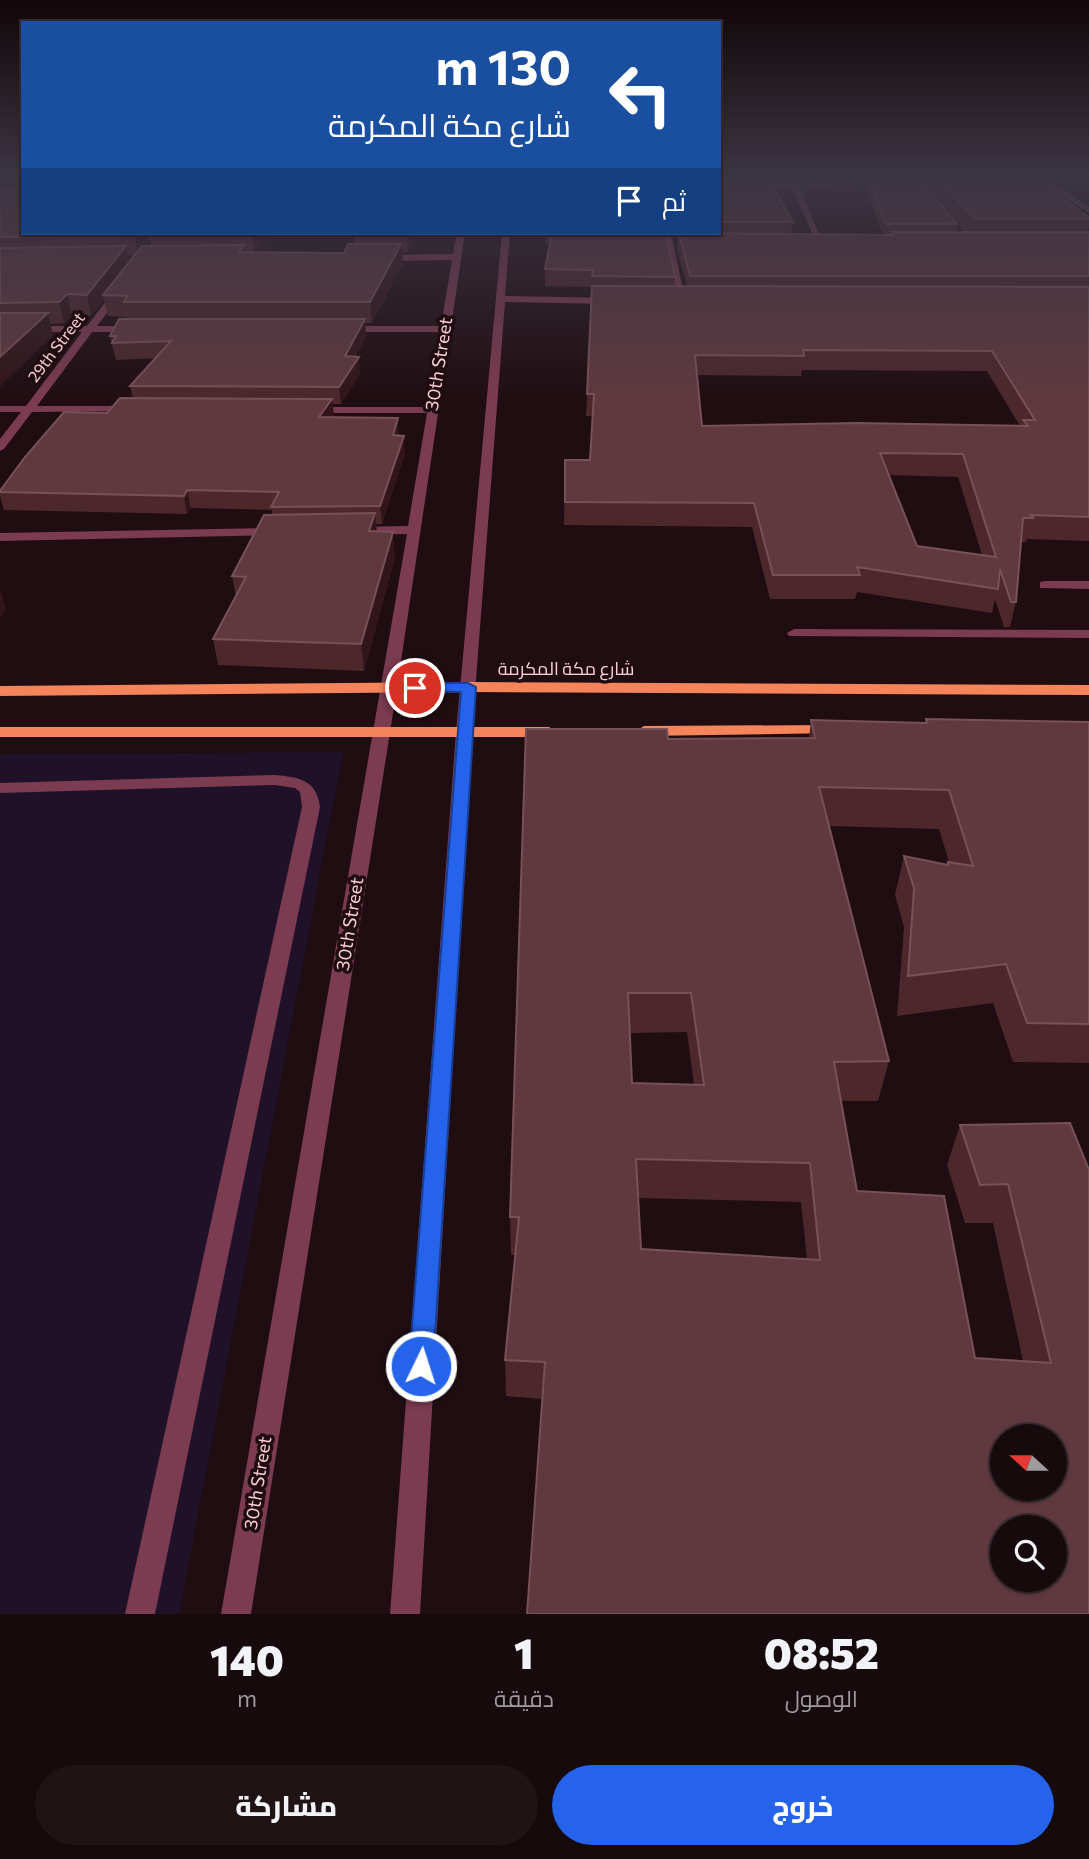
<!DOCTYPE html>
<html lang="ar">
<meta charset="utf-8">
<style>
body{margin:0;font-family:Commissioner,Cairo,sans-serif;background:#201316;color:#f1f3f6;direction:rtl;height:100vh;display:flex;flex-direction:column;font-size:26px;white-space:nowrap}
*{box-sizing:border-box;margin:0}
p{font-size:23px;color:#9e9a9d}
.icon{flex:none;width:38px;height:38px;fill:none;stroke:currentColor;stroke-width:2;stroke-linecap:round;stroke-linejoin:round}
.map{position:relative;height:1614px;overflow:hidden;direction:ltr}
.side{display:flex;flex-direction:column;background:#170a0d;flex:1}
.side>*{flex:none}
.top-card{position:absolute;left:21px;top:21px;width:700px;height:214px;border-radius:0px;box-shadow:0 2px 5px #0004,0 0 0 2px #362b2e;direction:rtl;background:#1a4fa0;color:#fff;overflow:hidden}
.needle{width:46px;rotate:291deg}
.controls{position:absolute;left:990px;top:1424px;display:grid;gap:14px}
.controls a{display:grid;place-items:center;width:77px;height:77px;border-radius:50%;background:#170a0d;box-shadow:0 2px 5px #0004,0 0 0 2px #362b2e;font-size:35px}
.pin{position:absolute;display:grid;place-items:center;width:60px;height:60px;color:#fff;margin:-30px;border:4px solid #fff;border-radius:50%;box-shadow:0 2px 7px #0007}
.me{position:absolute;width:77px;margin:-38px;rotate:4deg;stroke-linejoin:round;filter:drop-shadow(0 0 5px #0008)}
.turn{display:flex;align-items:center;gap:24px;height:147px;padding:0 35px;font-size:32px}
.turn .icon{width:91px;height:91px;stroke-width:2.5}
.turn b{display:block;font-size:49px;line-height:60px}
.then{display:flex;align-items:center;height:66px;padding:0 35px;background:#0003;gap:14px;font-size:26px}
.eta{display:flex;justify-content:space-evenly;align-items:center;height:119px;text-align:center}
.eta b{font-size:42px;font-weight:800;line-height:49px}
.button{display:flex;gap:14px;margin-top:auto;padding:14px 35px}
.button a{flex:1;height:80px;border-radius:42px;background:#2563eb;color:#fff;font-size:28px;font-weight:800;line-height:80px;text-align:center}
.button a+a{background:#201316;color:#f1f3f6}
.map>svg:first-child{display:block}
</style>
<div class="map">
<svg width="1089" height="1614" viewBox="0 0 1089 1614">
<rect width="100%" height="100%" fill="#1f0d11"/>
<path fill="#1f1128" d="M343 752 179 1614H0V754Z"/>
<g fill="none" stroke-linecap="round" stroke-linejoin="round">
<path fill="#7b3b50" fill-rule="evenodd" d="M787 176H795L823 244 816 242Z
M1035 176H1044L1089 207V213Z
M1073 176H1082L1089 180V185Z
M457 233H465L397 688 251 1614H221L407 534 353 535 346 531 353 527 408 526 427 413H311L305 410 311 407H428L440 332H344L339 329 344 326H441L452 260 379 261 375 258 379 255 453 254Z
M502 233H510L505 296 612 298 617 301 612 304 505 302 472 732 420 1614H390L456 732Z
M663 233H671L686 303 678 301Z
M117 287 125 289 97 326H137L142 329 137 332H92L37 406H133L137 407V411L32 412 4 449 0 451V439L21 412H0V406H26L82 332H0V326H87Z
M276 528 283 532 281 535 0 541V533Z
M1045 581H1089V589L1040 588V582Z
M794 629 1089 630V638L789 636 787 633Z
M275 775C299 777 317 780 320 807L155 1614H125L302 807 300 792 295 788 275 785 0 793V783Z"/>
<path fill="#f6845b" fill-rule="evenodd" d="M468 682 1089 685V695L468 692 0 696V686Z
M833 725 841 730 839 733 644 736 636 731 644 726Z
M0 727H549L557 732 549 737H0Z"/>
</g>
<path fill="#4c282d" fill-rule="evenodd" d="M0 176H23V233H270L256 252 344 253 355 244 354 233H440L439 235H417L408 252H402L403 263 372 323H365L366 335 355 357 360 374 341 404H332L334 415 332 417 399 436 405 453 382 524H376L377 531 395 557 364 671 218 665 213 639 236 597 232 576 272 514V510L191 508 187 514 4 510 0 496V491L107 413 133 398 130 386 156 358 116 360 110 336 127 319V317L108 316 104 300 91 316H72L64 323 50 324 53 335 0 386ZM150 240 151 246H145ZM134 255 129 262 128 256Z
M719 176H791L790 189 773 188 793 222 791 234 883 235 865 189 866 181 854 191 804 189 796 176H880L957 224 956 232H965L931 190 933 176H999L1000 178 1089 218V225L1087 232H1089V541L1027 539 1026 542H1021L1016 602 1010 627H1004L995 599 992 613 857 592 855 599H770L752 527 564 525 565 460H590L593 416H586L592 287 545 286V269L550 243H545V233H666L675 277 674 286H687L677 250 678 238H675L673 233H719ZM802 370 987 371 1020 426H702L697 375 801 376ZM889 475 958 477 982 555 917 546Z
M926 719 1089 722V1063L1013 1062 993 1003 897 1016 904 927 895 895 904 856 948 865 949 862 939 829 828 826 889 1061 878 1101H841L857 1191 975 1358 1023 1361 993 1223H965L947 1165 960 1125 1070 1123 1089 1614 543 1399 506 1396 505 1360 515 1255H511L510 1217 668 739 809 738 811 720 925 723ZM687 1032 694 1085 632 1083 630 1033ZM638 1198 801 1202 807 1259 641 1249Z"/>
<path fill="#32151a" d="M856 176H867L866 181 854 191Z
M136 233H156L149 236 150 240 138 255 134 236Z
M253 233H270L255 254 252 234Z
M407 233H417V235L408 252Z
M401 244 403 263 372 323 370 302Z
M126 246 130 266 103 295 104 299 91 316 87 295Z
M67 294 72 316 64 323 59 302Z
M48 313 53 335 0 386V357Z
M365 319 366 335 346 373 345 356Z
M359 357 360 374 341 404 339 387Z
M332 399 334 415 321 434 319 417Z
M398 418 399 435H393Z
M404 436 405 453 382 524 380 506Z
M187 490 191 508 187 514 184 496Z
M375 513 377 537 369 531Z
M393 532 395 557 364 671 361 644Z
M0 589 6 609 0 618Z"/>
<path fill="#5f393f" stroke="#785158" stroke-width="2" fill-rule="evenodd" d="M0 176H23V233H136L134 236 0 237V191H19L21 185 19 182H0Z
M719 176H767L793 222H719Z
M867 176 918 177 957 224H886Z
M937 176H999L1000 178 1036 177 1089 218V219H974Z
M892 232H1089V276H690L679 233 893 235Z
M152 233H253L252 234 149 236Z
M552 233H666L675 277 592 276 593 270 545 269Z
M348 244H401L370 302H124L127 296 103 295 142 246 244 245 239 252 344 253Z
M126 246 87 295 67 294 59 302 0 303V248Z
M592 286 1089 287V517L1031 515 1033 518H1023L1016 602H1011L1000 569 998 589 857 567 860 575H773L754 503 565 502V460H590L594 394H587ZM803 350 992 351 1035 420H1023L1028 426 857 423 702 426 695 355 804 356ZM880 453 963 454 996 557 917 546Z
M0 313H48L0 357Z
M119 319H365L345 356 359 357 339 387 130 386 171 341 112 343 116 336H110Z
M120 398 332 399 319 417 398 418 393 435 404 436 380 506 271 507 279 492 187 490 184 496 0 492V491L25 457 64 412 107 413Z
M375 513 369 531 393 532 361 644 213 639 246 577 232 576 264 515Z
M926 719 1089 722V1024L1027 1023 1006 964 908 976 914 888 904 856 948 865V862L973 866 949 790 819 787 889 1061 834 1062 857 1191 944 1196 975 1358 1051 1363 1008 1184 980 1185 960 1125 1070 1123 1089 1170V1614H527L545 1362 505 1360 519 1217H510L526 729H667L668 739 815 738 811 720 927 723ZM628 993H691L704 1085 632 1083ZM636 1159 810 1163 820 1260 641 1249ZM1003 1437H1055V1489H1003ZM1003 1528H1055V1580H1003Z"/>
<linearGradient id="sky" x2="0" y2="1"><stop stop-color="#110709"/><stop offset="0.44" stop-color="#3c3543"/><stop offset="1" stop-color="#3c3543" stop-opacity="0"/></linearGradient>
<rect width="1089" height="402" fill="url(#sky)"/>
<path fill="#2563eb" stroke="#184099" stroke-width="2" d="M415 683H468L476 687 433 1366 430 1374 421 1378 413 1374 409 1366 461 692 410 691V685Z"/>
<g text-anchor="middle" stroke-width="7" stroke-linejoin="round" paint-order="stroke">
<g font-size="16" fill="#fcced9" stroke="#1f0d11">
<text transform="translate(56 347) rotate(-53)" y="6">29th Street</text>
</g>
<g font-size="18" fill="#fcced9" stroke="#1f0d11">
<text transform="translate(439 364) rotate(-81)" y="6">30th Street</text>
<text x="566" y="675">شارع مكة المكرمة</text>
<text transform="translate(350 924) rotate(-81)" y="6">30th Street</text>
<text transform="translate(258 1483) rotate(-81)" y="6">30th Street</text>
</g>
</g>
</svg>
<div class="controls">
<a><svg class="needle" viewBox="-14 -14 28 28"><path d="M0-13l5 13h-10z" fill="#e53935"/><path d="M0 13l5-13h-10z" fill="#9e9a9d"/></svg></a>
<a><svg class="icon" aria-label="search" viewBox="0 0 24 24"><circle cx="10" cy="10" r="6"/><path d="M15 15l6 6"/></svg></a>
</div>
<div class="pin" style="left:415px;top:688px;background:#d93025"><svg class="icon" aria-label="arrive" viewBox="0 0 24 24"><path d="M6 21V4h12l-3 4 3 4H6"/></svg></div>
<svg class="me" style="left:421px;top:1366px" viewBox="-20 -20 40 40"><circle r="17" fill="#2563eb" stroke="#fff" stroke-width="3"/><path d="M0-11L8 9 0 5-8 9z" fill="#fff"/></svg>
<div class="top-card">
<div class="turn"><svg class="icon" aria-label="left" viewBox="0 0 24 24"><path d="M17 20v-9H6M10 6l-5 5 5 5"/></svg><div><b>130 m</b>شارع مكة المكرمة</div></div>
<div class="then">ثم<svg class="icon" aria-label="arrive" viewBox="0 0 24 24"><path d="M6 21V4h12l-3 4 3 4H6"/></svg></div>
</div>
</div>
<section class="side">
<div class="eta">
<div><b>08:52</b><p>الوصول</p></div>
<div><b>1</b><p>دقيقة</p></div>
<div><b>140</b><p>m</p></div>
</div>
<div class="button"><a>خروج</a><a>مشاركة</a></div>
</section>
